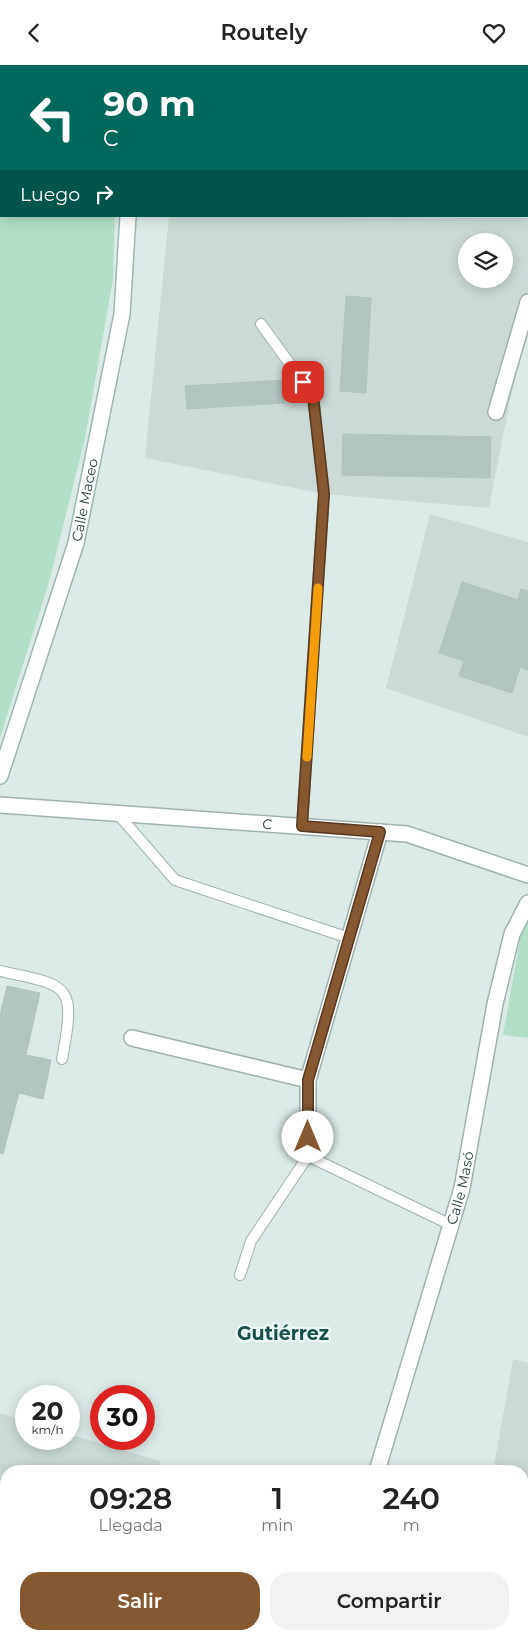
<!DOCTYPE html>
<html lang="es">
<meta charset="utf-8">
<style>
body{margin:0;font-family:Montserrat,sans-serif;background:#f2f2f2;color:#222;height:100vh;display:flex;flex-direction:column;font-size:19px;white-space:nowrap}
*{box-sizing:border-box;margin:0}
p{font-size:16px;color:#767676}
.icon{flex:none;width:28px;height:28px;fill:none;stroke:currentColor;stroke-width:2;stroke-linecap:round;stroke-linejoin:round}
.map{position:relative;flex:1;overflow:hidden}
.panel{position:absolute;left:0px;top:1400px;width:529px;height:175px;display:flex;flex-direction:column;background:#fff;border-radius:20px 20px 0 0;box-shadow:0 2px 12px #0003}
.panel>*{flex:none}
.guide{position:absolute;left:0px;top:0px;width:529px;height:152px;box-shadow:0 2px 12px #0003;background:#00695c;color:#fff;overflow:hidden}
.controls{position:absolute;left:458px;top:168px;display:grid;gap:10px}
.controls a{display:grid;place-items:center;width:55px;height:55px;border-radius:50%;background:#fff;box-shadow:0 2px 12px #0003;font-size:25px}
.speed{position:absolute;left:15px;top:1320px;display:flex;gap:10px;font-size:25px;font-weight:700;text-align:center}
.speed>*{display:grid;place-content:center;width:65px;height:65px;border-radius:50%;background:#fff;box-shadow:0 2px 12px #0003;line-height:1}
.speed small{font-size:12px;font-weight:400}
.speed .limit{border:8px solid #d22;background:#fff;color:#111}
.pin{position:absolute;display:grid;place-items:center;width:42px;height:42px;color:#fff;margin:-21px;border-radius:10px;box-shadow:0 2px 8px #0006}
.me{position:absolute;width:55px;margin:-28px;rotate:0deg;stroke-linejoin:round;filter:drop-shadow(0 0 4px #0008)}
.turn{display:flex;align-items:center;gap:18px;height:105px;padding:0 20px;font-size:22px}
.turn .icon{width:65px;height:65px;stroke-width:2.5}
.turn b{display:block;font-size:35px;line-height:42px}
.then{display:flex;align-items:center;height:48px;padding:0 20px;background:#0003;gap:10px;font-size:19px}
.eta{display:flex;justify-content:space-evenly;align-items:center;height:85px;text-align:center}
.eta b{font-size:30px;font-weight:600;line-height:35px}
.action{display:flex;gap:10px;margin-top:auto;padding:10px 20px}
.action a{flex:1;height:58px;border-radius:20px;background:#855832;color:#fff;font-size:20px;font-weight:600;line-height:58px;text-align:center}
.action a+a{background:#f2f2f2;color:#222}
header{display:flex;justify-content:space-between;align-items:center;height:65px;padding:0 20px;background:#fff;font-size:22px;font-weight:600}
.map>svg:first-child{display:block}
</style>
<header><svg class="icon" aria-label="back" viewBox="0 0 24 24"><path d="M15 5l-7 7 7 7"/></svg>Routely<svg class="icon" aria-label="heart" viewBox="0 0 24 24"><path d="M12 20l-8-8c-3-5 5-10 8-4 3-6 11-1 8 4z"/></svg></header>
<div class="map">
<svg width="528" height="1575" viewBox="0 0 528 1575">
<rect width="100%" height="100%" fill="#dceae7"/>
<path fill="#cbdad6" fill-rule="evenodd" d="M169 151 528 153V244L489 443 324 429 145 393ZM466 176H504V214H466Z
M430 449 528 477V672L386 623Z
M513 1294 528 1298V1575H462L463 1569H522V1406H493Z
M0 1348 26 1356V1374H69V1369L160 1396V1406H6V1569H157L156 1575H0Z"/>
<path fill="#b3dec7" d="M0 0 99 1H1V151H115L113 214 85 373 49 517 0 673Z
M528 855V973L503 970 520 874Z"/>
<path fill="#b2c5c1" stroke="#afc4c0" d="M346 231 371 233 366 328 340 326Z
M284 315 285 338 187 344 185 321Z
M343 369 491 372 490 413 342 410Z
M462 517 518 535 521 524 528 526V605L520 602 512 628 459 611 464 596 439 588Z
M7 921 40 928 26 990 51 995 43 1034 19 1028 3 1089 0 1088V950Z
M0 1433 6 1434V1550L0 1551Z
M31 1569H149V1575H32Z"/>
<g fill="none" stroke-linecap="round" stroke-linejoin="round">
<defs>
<path id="lane" d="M261 259 313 331 324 429 302 761
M117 748 175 815 349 873
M0 906C71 921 76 919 62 994
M240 1210 251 1176 308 1091 451 1160"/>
<g id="street">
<path d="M425 1V0"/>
<path d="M496 347 528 237"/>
<path id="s1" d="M0 740 407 769 528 810"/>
<path d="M132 973 308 1015"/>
<path d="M308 1091V1015L380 767"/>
<path id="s2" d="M377 1406 462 1123 495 939 512 869 528 838"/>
<path d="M340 1575 341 1569"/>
</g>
<g id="secondary">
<path d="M114 0V1"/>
<path id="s3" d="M0 711 76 478 122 249 128 151"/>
</g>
</defs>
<use href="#lane" stroke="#9fb2af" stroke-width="12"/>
<use href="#street" stroke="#9fb2af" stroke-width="18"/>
<use href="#secondary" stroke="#9bb7b2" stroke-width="18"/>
<use href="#lane" stroke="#fff" stroke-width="10"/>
<use href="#street" stroke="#fff" stroke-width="15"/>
<use href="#secondary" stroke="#fff" stroke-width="15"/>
</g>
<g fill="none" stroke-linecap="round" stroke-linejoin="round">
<defs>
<path id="route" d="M303 317 313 331 324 429 302 761 380 767 308 1015V1072"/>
</defs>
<use href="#route" stroke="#563920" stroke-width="12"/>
<use href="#route" stroke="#855832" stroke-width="9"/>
<path stroke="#f59e0b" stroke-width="9" d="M307 692 318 523"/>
</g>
<g text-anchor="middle" stroke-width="4.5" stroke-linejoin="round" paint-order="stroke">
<g font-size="14" fill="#1d3b39" stroke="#edf7f4">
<text dy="5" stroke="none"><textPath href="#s3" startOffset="289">Calle Maceo</textPath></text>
<text dy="5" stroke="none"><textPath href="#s1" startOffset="268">C</textPath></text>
<text dy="5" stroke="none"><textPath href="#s2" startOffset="295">Calle Masó</textPath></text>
</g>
<g font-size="19" font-weight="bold" fill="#184e4c" stroke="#edf7f4">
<text x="283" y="1275">Gutiérrez</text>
</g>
</g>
</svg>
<div class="controls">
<a><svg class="icon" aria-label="layers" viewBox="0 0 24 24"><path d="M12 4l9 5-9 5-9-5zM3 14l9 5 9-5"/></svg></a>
</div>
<div class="speed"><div>20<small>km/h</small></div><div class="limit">30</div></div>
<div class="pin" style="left:303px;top:317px;background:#d93025"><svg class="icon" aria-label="arrive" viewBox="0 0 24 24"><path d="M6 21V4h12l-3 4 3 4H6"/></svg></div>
<svg class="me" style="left:308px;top:1072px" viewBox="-20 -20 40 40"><circle r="19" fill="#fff"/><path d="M0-13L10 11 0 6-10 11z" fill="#855832"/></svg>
<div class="guide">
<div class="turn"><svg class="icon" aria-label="left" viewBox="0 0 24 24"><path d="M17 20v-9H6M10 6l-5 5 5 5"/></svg><div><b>90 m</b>C</div></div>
<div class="then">Luego<svg class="icon" aria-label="right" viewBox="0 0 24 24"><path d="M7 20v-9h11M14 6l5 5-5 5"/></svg></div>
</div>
<section class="panel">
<div class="eta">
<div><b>09:28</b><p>Llegada</p></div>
<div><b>1</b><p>min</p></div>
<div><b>240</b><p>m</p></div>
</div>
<div class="action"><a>Salir</a><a>Compartir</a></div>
</section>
</div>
